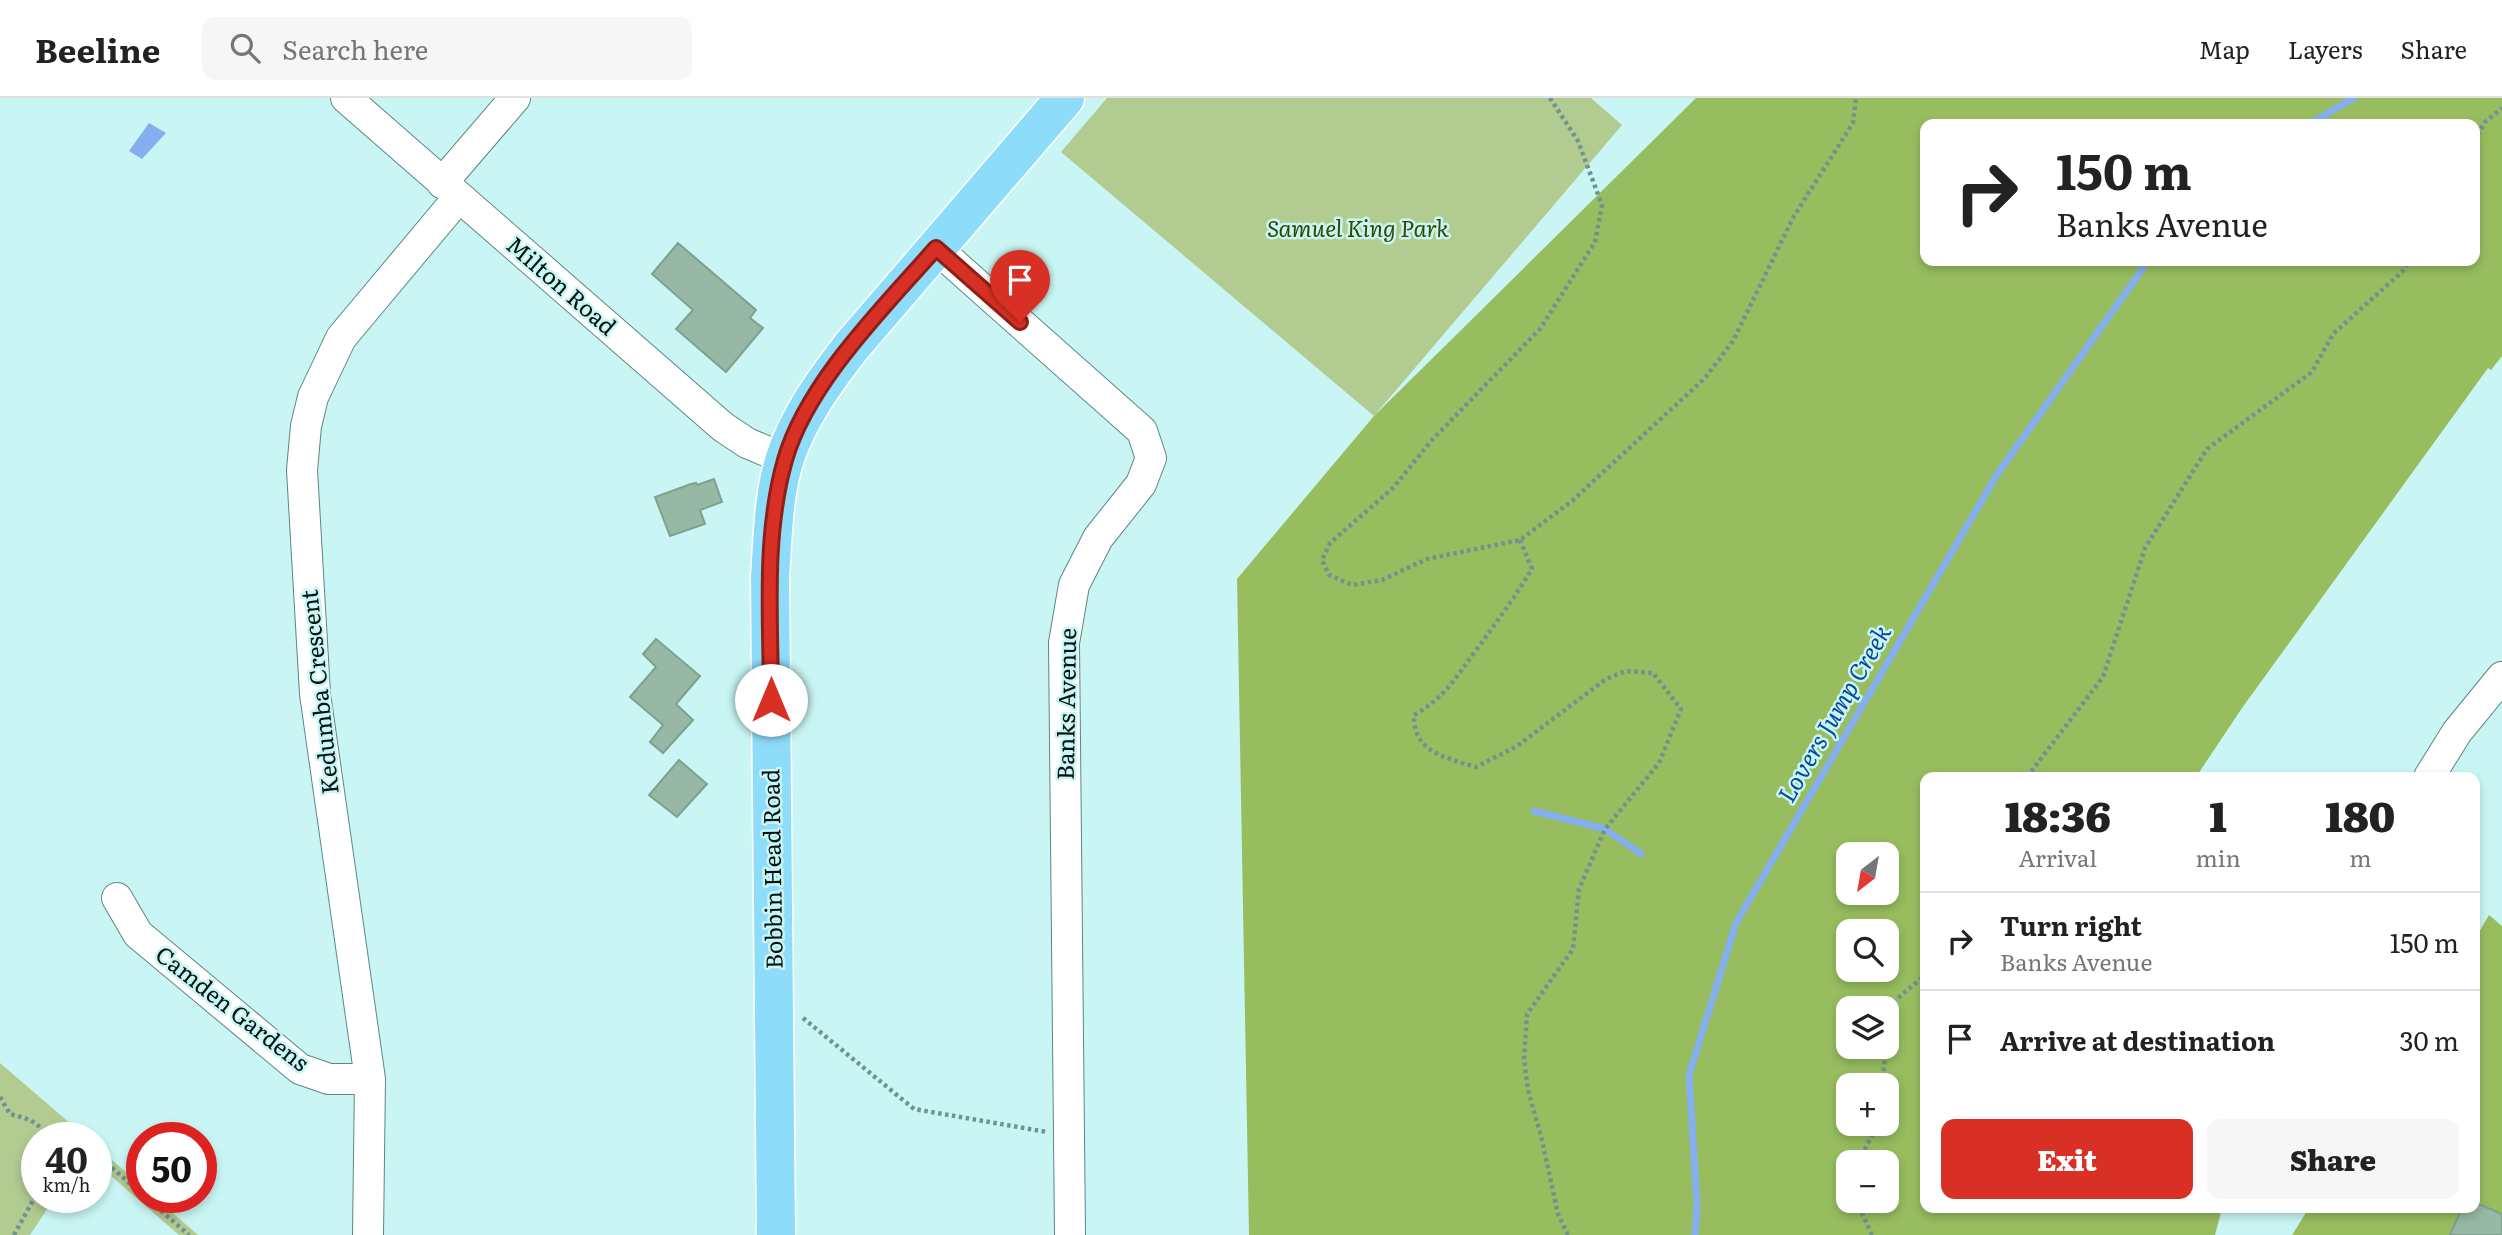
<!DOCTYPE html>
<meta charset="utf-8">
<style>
body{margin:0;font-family:Literata,serif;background:#f6f6f6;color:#222;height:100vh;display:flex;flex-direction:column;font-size:26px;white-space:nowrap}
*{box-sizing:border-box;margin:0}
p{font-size:23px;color:#767676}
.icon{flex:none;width:38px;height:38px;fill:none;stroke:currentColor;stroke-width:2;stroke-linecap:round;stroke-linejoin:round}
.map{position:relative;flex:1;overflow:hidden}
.sheet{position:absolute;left:1920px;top:674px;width:560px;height:441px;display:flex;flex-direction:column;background:#fff;border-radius:14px;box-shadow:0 4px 10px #0003}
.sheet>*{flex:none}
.top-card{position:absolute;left:1920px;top:21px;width:560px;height:147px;border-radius:14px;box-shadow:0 4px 10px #0003;background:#fff;color:#222;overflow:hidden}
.needle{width:46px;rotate:211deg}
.controls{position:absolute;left:1836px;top:744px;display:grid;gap:14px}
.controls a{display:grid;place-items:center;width:63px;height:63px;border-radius:14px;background:#fff;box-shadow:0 4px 10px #0003;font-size:35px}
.speed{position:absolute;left:21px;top:1024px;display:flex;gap:14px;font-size:35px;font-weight:700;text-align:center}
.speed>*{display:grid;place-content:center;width:91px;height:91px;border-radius:50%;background:#fff;box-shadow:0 4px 10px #0003;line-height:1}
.speed small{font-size:18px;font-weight:400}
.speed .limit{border:10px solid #d22;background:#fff;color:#111}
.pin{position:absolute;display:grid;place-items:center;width:60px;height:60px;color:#fff;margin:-72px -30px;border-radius:50% 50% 50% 0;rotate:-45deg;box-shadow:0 0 7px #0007}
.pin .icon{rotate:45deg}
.me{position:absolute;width:77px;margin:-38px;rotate:0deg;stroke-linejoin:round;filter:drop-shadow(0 0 5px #0008)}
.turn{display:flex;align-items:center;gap:24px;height:147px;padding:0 21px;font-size:32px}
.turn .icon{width:91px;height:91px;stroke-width:2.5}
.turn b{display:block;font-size:49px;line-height:60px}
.eta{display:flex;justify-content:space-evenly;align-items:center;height:119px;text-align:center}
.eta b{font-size:42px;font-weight:800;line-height:49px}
.action{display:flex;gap:14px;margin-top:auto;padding:14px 21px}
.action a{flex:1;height:80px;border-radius:14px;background:#d93025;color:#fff;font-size:28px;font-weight:800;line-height:80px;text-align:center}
.action a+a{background:#f6f6f6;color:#222}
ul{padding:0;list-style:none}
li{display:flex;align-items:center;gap:21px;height:98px;padding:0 21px;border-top:2px solid #e0e0e0}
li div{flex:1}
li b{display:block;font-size:26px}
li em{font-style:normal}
header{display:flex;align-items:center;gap:42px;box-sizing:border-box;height:98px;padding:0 35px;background:#fff;border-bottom:2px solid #e0e0e0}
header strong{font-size:33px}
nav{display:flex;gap:38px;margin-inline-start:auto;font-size:24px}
.search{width:490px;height:63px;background:#f6f6f6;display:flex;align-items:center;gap:18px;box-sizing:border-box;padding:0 24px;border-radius:14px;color:#767676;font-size:26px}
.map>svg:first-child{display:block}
</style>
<header>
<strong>Beeline</strong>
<div class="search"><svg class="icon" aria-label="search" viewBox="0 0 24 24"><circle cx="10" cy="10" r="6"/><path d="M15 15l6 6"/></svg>Search here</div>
<nav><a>Map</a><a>Layers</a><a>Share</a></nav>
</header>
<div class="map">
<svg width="2502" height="1137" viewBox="0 0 2502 1137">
<rect width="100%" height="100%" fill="#c9f6f4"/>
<path fill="#b1cb91" d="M1107 0H1591L1622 27 1374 318 1061 54Z
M0 965 86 1039 37 1040V1099H55L30 1137H0Z
M96 1048 142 1088V1099H154L198 1137H179L96 1065Z"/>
<path fill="#97bd5f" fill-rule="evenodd" d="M1696 0H2502V258L2491 272 2488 270 2242 610 2196 679H1925V1110H2222L2215 1137H1249L1237 481 1374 318ZM1925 26H2474V163H1925ZM1848 756H1886V794H1848ZM1848 833H1886V872H1848ZM1848 910H1886V948H1848ZM1848 987H1886V1026H1848ZM1848 1064H1886V1102H1848Z
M2489 817 2502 828V1137H2292L2309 1110H2474L2475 841Z"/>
<path fill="#86afef" d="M149 25 166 35 142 61 129 53Z"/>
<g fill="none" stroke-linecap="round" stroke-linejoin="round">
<path stroke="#86afef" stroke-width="7" d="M2309 26 2354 0
M1534 713 1605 731 1641 756
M1695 1137 1697 1106 1689 977 1736 825 1996 378 2148 163"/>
</g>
<path fill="#96b8a4" stroke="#7fa08d" stroke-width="2" d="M678 145 756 212 750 220 763 230 726 274 676 231 693 212 652 176Z
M714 381 722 404 700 412 705 426 670 438 655 399 691 386 696 385 697 387Z
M656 541 700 578 676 606 693 622 663 655 650 644 663 627 630 599 656 569 643 556Z
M679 662 707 686 677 719 649 697Z
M2474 1104 2502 1116V1137H2450L2462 1110H2474Z"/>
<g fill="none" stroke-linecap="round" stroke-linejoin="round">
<defs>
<path id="minor" d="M346 0 723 329 747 345 785 361
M442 85 515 0
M936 150 1142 333 1151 360 1141 386 1098 440 1074 487 1064 545 1070 1137
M2429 679 2457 634 2502 579
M117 800 138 836 300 971 329 981H370
M368 1137 370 981 315 596 302 372 306 328 313 299 341 240 459 99"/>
<path id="major" d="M776 1137 770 478C773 439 773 397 785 360 799 318 825 283 851 249L1065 0"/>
</defs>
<use href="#minor" stroke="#5c8685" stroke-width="32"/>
<use href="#major" stroke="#fff" stroke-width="41"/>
<path stroke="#719291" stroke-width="4.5" stroke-dasharray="3.5 3.5" stroke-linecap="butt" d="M1550 0 1578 43 1602 107 1595 144 1540 231 1431 343 1393 390 1330 445 1322 462 1329 477 1352 487 1382 482 1427 461 1520 442 1572 403 1705 280 1733 243 1794 118 1853 25 1856 0
M2474 43 2485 24 2502 10
M1520 442 1532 471C1515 499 1496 525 1477 551 1456 579 1445 600 1414 617 1413 655 1447 660 1476 669L1517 648 1606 581 1626 573 1653 575 1681 611 1659 665 1605 731 1579 791 1573 851 1527 916 1524 961 1528 992 1541 1038 1558 1116 1568 1137
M2027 679 2103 579 2145 450 2207 351 2312 274 2333 236 2404 172 2409 163
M803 920 914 1011 1047 1034
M1882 987 1891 906 1925 877
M0 999 10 1016C25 1020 40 1023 47 1040
M45 1033 61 1040
M96 1056 142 1096
M1858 1064 1878 1026
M1848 1082V1085
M145 1099 189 1137
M1856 1102 1872 1137
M14 1137 37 1095"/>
<use href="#minor" stroke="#fff" stroke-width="30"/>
<use href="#major" stroke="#8dddfa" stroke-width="38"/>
</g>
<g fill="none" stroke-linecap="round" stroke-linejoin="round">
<defs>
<path id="route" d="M771 602C771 523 763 439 785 362 807 285 884 209 936 150L1020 224"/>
</defs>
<use href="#route" stroke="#8d1f18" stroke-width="18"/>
<use href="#route" stroke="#d93025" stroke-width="12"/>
</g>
<g text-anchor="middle" stroke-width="5" stroke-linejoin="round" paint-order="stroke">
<g font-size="23" font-style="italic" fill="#314800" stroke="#c9f6f4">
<text x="1358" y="139">Samuel King Park</text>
</g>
<g font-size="23" fill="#031313" stroke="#c9f6f4">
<text transform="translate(561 188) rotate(41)" y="8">Milton Road</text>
<text transform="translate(320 594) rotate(-96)" y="8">Kedumba Crescent</text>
<text transform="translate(1067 606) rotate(-89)" y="8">Banks Avenue</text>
<text transform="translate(773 771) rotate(-91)" y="8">Bobbin Head Road</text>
<text transform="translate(232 911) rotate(38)" y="8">Camden Gardens</text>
</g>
<g font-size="24" font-style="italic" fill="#0747a2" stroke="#c9f6f4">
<text transform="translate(1835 616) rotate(-60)" y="8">Lovers Jump Creek</text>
</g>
</g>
</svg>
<div class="controls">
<a><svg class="needle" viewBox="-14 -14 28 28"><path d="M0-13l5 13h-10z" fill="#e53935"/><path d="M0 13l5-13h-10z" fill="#767676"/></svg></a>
<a><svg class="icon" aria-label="search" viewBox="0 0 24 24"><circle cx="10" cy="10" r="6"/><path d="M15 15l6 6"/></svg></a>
<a><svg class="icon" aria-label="layers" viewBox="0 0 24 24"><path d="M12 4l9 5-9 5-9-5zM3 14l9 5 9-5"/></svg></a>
<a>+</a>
<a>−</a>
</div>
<div class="speed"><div>40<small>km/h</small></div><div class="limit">50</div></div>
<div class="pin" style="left:1020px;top:224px;background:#d93025"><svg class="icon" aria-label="arrive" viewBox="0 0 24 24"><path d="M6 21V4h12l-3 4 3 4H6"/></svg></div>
<svg class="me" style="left:771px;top:602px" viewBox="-20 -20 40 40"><circle r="19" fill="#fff"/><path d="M0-13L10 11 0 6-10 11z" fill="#d93025"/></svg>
<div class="top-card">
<div class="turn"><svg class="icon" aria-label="right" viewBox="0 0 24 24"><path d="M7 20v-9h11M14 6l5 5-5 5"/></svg><div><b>150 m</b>Banks Avenue</div></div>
</div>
<section class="sheet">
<div class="eta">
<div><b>18:36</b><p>Arrival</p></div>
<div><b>1</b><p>min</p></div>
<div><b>180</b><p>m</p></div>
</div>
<ul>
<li><svg class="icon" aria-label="right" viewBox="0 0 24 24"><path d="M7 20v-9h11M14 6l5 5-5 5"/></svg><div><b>Turn right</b><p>Banks Avenue</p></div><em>150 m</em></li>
<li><svg class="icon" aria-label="arrive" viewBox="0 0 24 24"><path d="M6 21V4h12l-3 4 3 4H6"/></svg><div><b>Arrive at destination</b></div><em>30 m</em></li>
</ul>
<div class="action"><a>Exit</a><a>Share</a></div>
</section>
</div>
